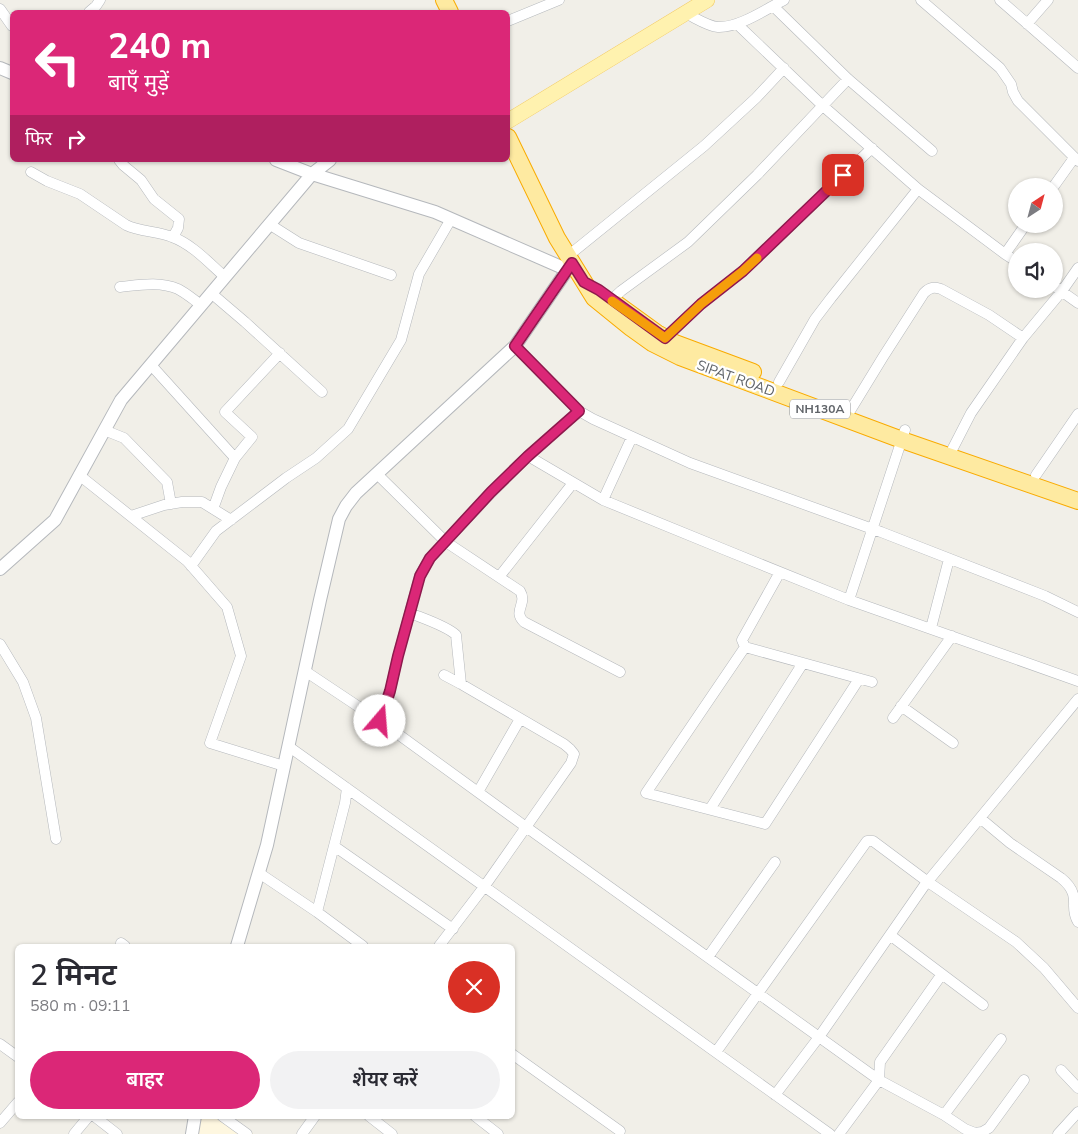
<!DOCTYPE html>
<html lang="hi">
<meta charset="utf-8">
<style>
body{margin:0;font-family:"Nunito Sans","Noto Sans Devanagari",sans-serif;background:#f2f2f3;color:#2b2b33;height:100vh;display:flex;flex-direction:column;font-size:19px;white-space:nowrap}
*{box-sizing:border-box;margin:0}
p{font-size:16px;color:#7c7c81}
.icon{flex:none;width:28px;height:28px;fill:none;stroke:currentColor;stroke-width:2;stroke-linecap:round;stroke-linejoin:round}
.map{position:relative;flex:1;overflow:hidden}
.panel{position:absolute;left:15px;top:944px;width:500px;height:175px;display:flex;flex-direction:column;background:#fff;border-radius:8px;box-shadow:0 1px 4px #0004}
.panel>*{flex:none}
.banner{position:absolute;left:10px;top:10px;width:500px;height:152px;border-radius:8px;box-shadow:0 1px 4px #0004;background:#db2777;color:#fff;overflow:hidden}
.needle{width:32px;rotate:36deg}
.fabs{position:absolute;left:1008px;top:178px;display:grid;gap:10px}
.fabs a{display:grid;place-items:center;width:55px;height:55px;border-radius:50%;background:#fff;box-shadow:0 1px 4px #0004;font-size:25px}
.pin{position:absolute;display:grid;place-items:center;width:42px;height:42px;color:#fff;margin:-21px;border-radius:10px;box-shadow:0 2px 8px #0006}
.me{position:absolute;width:55px;margin:-28px;rotate:18deg;stroke-linejoin:round;filter:drop-shadow(0 0 4px #0008)}
.turn{display:flex;align-items:center;gap:18px;height:105px;padding:0 15px;font-size:22px}
.turn .icon{width:65px;height:65px;stroke-width:2.5}
.turn b{display:block;font-size:35px;line-height:42px}
.then{display:flex;align-items:center;height:48px;padding:0 15px;background:#0003;gap:10px;font-size:19px}
.round{display:grid;place-items:center;flex:none;width:52px;height:52px;border-radius:26px;background:#f2f2f3}
.overview{display:flex;align-items:center;justify-content:space-between;height:85px;padding:0 15px}
h1{font-size:30px;font-weight:600;line-height:38px}
.action{display:flex;gap:10px;margin-top:auto;padding:10px 15px}
.action a{flex:1;height:58px;border-radius:30px;background:#db2777;color:#fff;font-size:20px;font-weight:600;line-height:58px;text-align:center}
.action a+a{background:#f2f2f3;color:#2b2b33}
.map>svg:first-child{display:block}
</style>
<div class="map">
<svg width="1078" height="1134" viewBox="0 0 1078 1134">
<rect width="100%" height="100%" fill="#f1efe8"/>
<path fill="#fef7e0" d="M193 1116H229L254 1134H188Z"/>
<g fill="none" stroke-linecap="round" stroke-linejoin="round">
<defs>
<path id="minor" d="M921 0 1000 68 1011 84 1013 92 1018 101 1078 161
M1000 0 1078 68
M773 6 848 79 932 151
M0 9 12 26
M89 12 96 6 100 0
M685 13C696 18 707 26 718 27 739 28 766 9 784 0
M508 21 559 0
M737 24 823 106 918 189 1005 254 1016 261
M1027 24 1048 0
M119 160 123 165 141 180 154 199 179 219 178 228 173 237
M31 172 47 181 80 194 126 225C140 232 157 231 172 237 192 244 209 263 225 277
M1054 186 1074 158
M269 224 299 243 391 275
M1005 254 1026 224
M568 256 704 146 756 98 784 68
M1054 286 1078 303
M120 287C139 285 160 281 178 289 186 293 194 300 201 305
M211 293 245 322 322 392
M606 305 621 291 688 242 757 175 848 79
M663 340 701 304 743 271 872 148
M515 346 579 411 593 419 690 463 881 532 1045 596 1078 612
M151 365 235 458 221 487 213 509
M779 382 815 319 831 298 918 189
M850 411 883 357 924 293C930 287 934 287 941 289L989 315 1023 338
M104 430 124 438 167 482 171 504
M953 448 971 413 1023 338 1062 291 1078 268
M528 456 603 500 723 549 849 600 1078 681
M235 458 252 437 225 412 280 353
M377 474 446 542 520 591C528 604 512 611 524 622L620 672
M79 475 187 561 227 607 241 656 210 743 284 766
M1036 475 1078 414
M603 500 632 437
M131 516 164 505 182 502H202L231 520
M191 566 216 531 286 478 316 458 348 429 401 340 419 274 451 219
M499 577 573 483
M849 600 905 430
M410 613C422 618 447 626 456 635L461 684
M931 628 949 559
M0 644 23 682 36 718 56 839
M745 647 742 640 780 572
M305 671 380 721 526 827 879 1080 944 1115 965 1129 975 1133 982 1132 989 1128 1024 1080
M859 679 765 824 646 793 745 647 872 682
M901 706 953 743
M893 718 952 636
M380 721 390 691 398 656 420 575 430 558 491 493 528 456 579 411
M288 746 830 1134
M478 792 520 719
M710 809 803 663
M980 818 1010 843 1061 878C1066 882 1071 887 1073 894 1076 905 1071 910 1078 922
M334 846 453 929
M259 873 317 912 363 946
M317 912 345 803 347 788
M890 935 983 1005
M121 943 125 946
M439 946 484 887 571 763 574 754 570 749 564 744 461 684 444 675
M708 957 775 862
M0 1044 18 1057
M716 1052 867 841H873L928 882 1016 942 1044 968 1078 1008
M512 1054 620 1131
M1061 1070 1078 1088
M775 1095 819 1037 924 886 1078 699
M944 1115 1001 1039
M94 1116 117 1134
M222 1116 247 1134
M369 1116 392 1134
M475 1116 498 1134
M0 1123 18 1102
M74 1134 89 1116
M302 1134 315 1116
M839 1134 879 1080 880 1062 942 974
M1058 1134 1078 1112"/>
<path id="tertiary" d="M0 68 12 73
M276 160 312 174 435 212 568 270
M0 569 55 520 121 400 312 174 330 160
M237 946 267 845 320 600 339 519 346 506 356 493 515 346 572 263
M192 1134 195 1116"/>
<path id="primary" d="M508 121 707 0"/>
<path id="trunk" d="M444 0 450 12
M508 137 557 238 594 298 631 328 652 343 680 357 902 440 1078 501
M617 304 657 333 675 343 753 372"/>
</defs>
<use href="#minor" stroke="#b5b8bc" stroke-width="11"/>
<use href="#tertiary" stroke="#b5b8bc" stroke-width="14"/>
<use href="#primary" stroke="#f2c960" stroke-width="16"/>
<use href="#trunk" stroke="#f9ab00" stroke-width="18"/>
<use href="#minor" stroke="#fff" stroke-width="10"/>
<use href="#tertiary" stroke="#fff" stroke-width="12"/>
<use href="#primary" stroke="#fff2af" stroke-width="15"/>
<use href="#trunk" stroke="#feeaa1" stroke-width="16"/>
</g>
<g fill="none" stroke-linecap="round" stroke-linejoin="round">
<defs>
<path id="route" d="M380 721 390 691 398 656 420 576 430 558 491 492 528 456 579 411 515 346 572 263 584 282 599 290 665 338 701 304 743 271 843 175"/>
</defs>
<use href="#route" stroke="#8e194d" stroke-width="12"/>
<use href="#route" stroke="#db2777" stroke-width="9"/>
<path stroke="#f59e0b" stroke-width="9" d="M612 301 665 338 701 304 743 271 757 258"/>
</g>
<g text-anchor="middle" stroke-width="4.5" stroke-linejoin="round" paint-order="stroke">
<rect fill="#fff" stroke="#8f9295" stroke-width="1" x="790" y="399.5" width="60" height="19" rx="4"/>
<g font-size="12" font-weight="bold" fill="#5f6368">
<text x="820" y="413">NH130A</text>
</g>
<g font-size="14" fill="#5f6368" stroke="#fff">
<text transform="translate(736 378) rotate(20)" y="5">SIPAT ROAD</text>
</g>
</g>
</svg>
<div class="fabs">
<a><svg class="needle" viewBox="-14 -14 28 28"><path d="M0-13l5 13h-10z" fill="#e53935"/><path d="M0 13l5-13h-10z" fill="#7c7c81"/></svg></a>
<a><svg class="icon" aria-label="sound" viewBox="0 0 24 24"><path d="M4 9h4l5-4v14l-5-4H4zM17 9q2 3 0 6"/></svg></a>
</div>
<div class="pin" style="left:843px;top:175px;background:#d93025"><svg class="icon" aria-label="arrive" viewBox="0 0 24 24"><path d="M6 21V4h12l-3 4 3 4H6"/></svg></div>
<svg class="me" style="left:380px;top:721px" viewBox="-20 -20 40 40"><circle r="19" fill="#fff"/><path d="M0-13L10 11 0 6-10 11z" fill="#db2777"/></svg>
<div class="banner">
<div class="turn"><svg class="icon" aria-label="left" viewBox="0 0 24 24"><path d="M17 20v-9H6M10 6l-5 5 5 5"/></svg><div><b>240 m</b>बाएँ मुड़ें</div></div>
<div class="then">फिर<svg class="icon" aria-label="right" viewBox="0 0 24 24"><path d="M7 20v-9h11M14 6l5 5-5 5"/></svg></div>
</div>
<section class="panel">
<div class="overview"><div><h1>2 मिनट</h1><p>580 m · 09:11</p></div><a class="round" style="background:#d93025;color:#fff"><svg class="icon" aria-label="close" viewBox="0 0 24 24"><path d="M6 6l12 12M18 6L6 18"/></svg></a></div>
<div class="action"><a>बाहर</a><a>शेयर करें</a></div>
</section>
</div>
